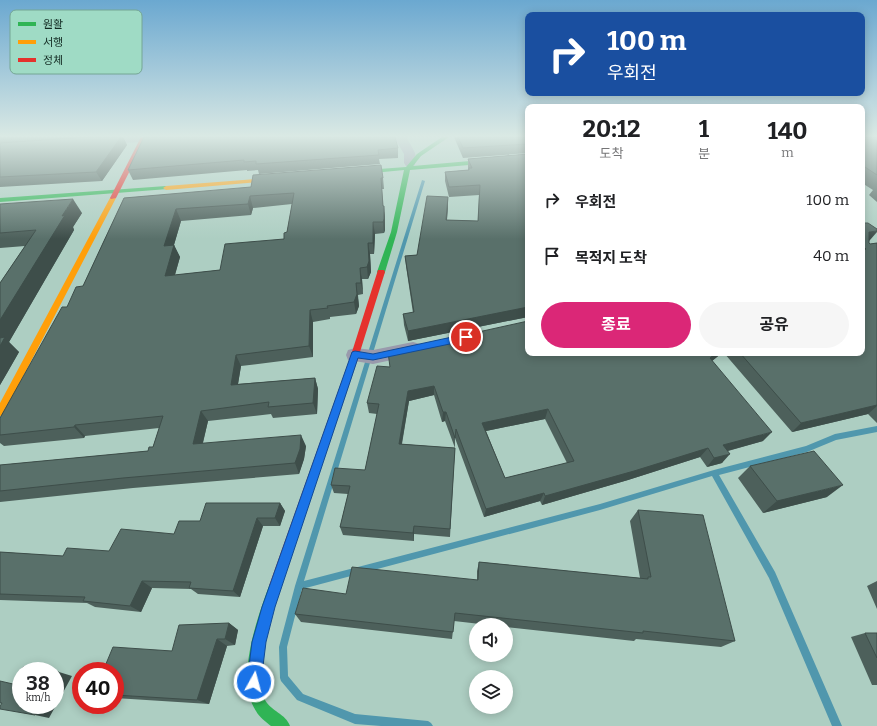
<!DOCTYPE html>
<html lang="ko">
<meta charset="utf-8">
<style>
body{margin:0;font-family:Bitter,"Noto Sans KR",serif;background:#f6f6f6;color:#202124;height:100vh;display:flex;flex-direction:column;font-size:15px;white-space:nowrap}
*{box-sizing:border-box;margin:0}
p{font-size:13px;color:#757577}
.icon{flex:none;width:22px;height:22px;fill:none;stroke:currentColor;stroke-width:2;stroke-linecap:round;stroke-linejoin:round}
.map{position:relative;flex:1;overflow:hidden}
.panel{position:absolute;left:525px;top:104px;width:340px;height:252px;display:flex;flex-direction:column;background:#fff;border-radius:8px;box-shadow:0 2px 10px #0003}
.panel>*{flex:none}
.banner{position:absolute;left:525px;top:12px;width:340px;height:84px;border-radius:8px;box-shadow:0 2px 10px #0003;background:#1a4fa0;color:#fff;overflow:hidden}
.tools{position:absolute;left:469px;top:618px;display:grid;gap:8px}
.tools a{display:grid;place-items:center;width:44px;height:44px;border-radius:50%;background:#fff;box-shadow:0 2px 10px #0003;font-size:20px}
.speed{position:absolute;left:12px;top:662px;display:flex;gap:8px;font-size:20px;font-weight:700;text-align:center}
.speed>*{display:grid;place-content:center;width:52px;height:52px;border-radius:50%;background:#fff;box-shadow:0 2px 10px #0003;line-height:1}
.speed small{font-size:10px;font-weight:400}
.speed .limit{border:6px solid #d22;background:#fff;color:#111}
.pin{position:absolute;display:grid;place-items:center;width:34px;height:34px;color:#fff;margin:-17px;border:2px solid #fff;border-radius:50%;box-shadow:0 1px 4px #0007}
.me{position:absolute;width:44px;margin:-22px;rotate:7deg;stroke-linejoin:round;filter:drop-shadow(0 0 3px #0008)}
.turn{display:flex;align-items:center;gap:14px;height:84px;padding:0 16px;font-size:18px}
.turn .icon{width:52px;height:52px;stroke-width:2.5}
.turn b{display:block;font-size:28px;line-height:34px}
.eta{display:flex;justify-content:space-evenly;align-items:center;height:68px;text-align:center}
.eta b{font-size:24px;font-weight:700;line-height:28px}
.button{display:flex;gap:8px;margin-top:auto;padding:8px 16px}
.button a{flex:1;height:46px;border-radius:24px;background:#db2777;color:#fff;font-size:16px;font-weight:700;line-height:46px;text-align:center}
.button a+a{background:#f6f6f6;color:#202124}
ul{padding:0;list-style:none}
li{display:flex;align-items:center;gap:12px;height:56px;padding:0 16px}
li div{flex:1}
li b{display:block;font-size:15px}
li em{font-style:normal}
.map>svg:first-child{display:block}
</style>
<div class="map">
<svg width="877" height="726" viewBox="0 0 877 726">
<rect width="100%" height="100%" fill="#adcec2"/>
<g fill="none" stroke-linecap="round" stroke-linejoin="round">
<path fill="#5097ad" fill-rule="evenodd" d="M422 180 425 181 304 581 600 504 714 470 806 446 835 434 877 426V432L836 440 807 452 719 475 775 572 842 726H832L769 578 712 476 600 510 302 589 287 647 288 676 303 694 355 714 428 721 431 723 433 726H381L355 724 297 700 281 681 280 678 279 647 295 586Z"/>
<path fill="#999aac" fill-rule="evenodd" d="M107 137H147L149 139 147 141 143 142 99 144 95 143 93 141 95 139Z
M394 137H406C411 146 420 156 414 166H406L404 163V154Z
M413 342 420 344 422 349 420 354 373 364 348 360 346 355 348 350 355 348 373 350Z"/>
<path fill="#30b455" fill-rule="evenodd" d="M442 137H449L421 156 413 166 528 156V160L410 170 397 232 385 272 384 274H378L377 272 391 232 404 170 352 175 349 173 352 171 406 167 417 154Z
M166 186 169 188 168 189 0 202V198Z
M275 580 279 582 281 586C273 611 252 676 265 700 271 711 286 714 290 726H271C266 722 259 717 256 711 235 679 257 619 269 586L271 582Z"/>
<path fill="#ff9f0a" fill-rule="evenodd" d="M282 177 285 179 284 180 166 190 163 188 166 186Z
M113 196 116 198 3 415 0 416V403L110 198Z"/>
<path fill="#e5322d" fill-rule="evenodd" d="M141 137H147L116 198 111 199 110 198Z
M378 270H384L385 272 359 355 281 586 279 590 275 592 271 590 269 586 351 355Z"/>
</g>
<path fill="#4d605b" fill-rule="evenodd" d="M0 137H123L127 145 102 181 0 187Z
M144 137 398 148V158L379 159 380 164 259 174 258 170 247 171V170L133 180 128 170Z
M454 137H528V153L463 158Z
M862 137H877V202L869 195 873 190 862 183Z
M528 154V317L408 341 404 325 403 314 413 313 406 266 405 256 417 255 448 197V206L447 220 478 221 479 195 449 197 445 181V172L468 170V159Z
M383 178 384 189H382L383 206 385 217V230L384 233 375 234 374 254H370L371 272 368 279H362L363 294 358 295 359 306 356 314 330 317V319L313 322V357L241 366 238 384 315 378 318 389 317 414 273 418 271 414 208 421 203 443 306 446 304 459 299 474 133 488 0 502V465L148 451 153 447 159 428 85 436 84 438 4 446 0 443V418L67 307 83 286 124 198ZM292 204 287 232 284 239 220 270 175 275 180 257 174 245 181 221 251 215 253 208Z
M0 204 82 213 73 227 74 230 9 342 19 352 7 373 0 385V283L25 246 0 248Z
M862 223 870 240 869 241V243L870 244 877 243V423L868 414 792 432 724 353H862Z
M722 353 712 361 763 441 728 451 722 463 707 467 700 457 628 480 542 505 540 501 484 517 455 438V448L445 421 442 422 434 395 409 401 402 444 455 448 450 537 414 534V541L343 535 340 527 348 494 334 493 331 485 365 470 377 414 369 413 367 403 390 367ZM545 419 567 463 505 478 486 431Z
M750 466 827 497 763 513 738 478Z
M280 503 285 511 280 526H263L240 597 198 594 191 589 152 588 141 612 95 607 87 603 0 600V552L63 556 109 551 174 534 200 521Z
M638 510 735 641 721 647 636 639 634 641 506 627V625H489L454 621 452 639 301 622 295 614 346 594 477 580V571L479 562 640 578 630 521Z
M877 581V609L867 586Z
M229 623 238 630 235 645 227 646 209 704 115 698V671L172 651Z
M865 633H877V685H872L851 637Z"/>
<path fill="#3e4e4a" d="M121 137H123L127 145 102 181 96 172Z
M250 196 253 208 251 215 248 204Z
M448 197V206L446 230V220Z
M73 199 82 213 73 227 74 230 9 342 19 352 7 373 0 385V320L62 216Z
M384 206 385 217V230L384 233 383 222Z
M176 209 181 221 170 258 164 246Z
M373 222 375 234 374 254 373 243Z
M877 231V232L870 240 862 242 869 232Z
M368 243 370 254 371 272 368 279 367 267Z
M174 245 180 257 171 288 165 276Z
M360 268 362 279 363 294 361 283Z
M356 283 359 306 356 314 354 302Z
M528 307V317L408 341V331Z
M310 310 313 322V357L309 346Z
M716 353H722L703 368 710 358Z
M236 355 241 366 236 396 231 385Z
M315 378 318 389 317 414 313 403Z
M434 386V395L409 401 400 453 399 444 408 391Z
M877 405V406L868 414 792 432 801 423Z
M548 409 545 419 481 432 482 423Z
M201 411 208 421 200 454 193 444Z
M443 412H446L445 421 442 422Z
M75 425 85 436 84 438 74 427Z
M772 432 763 441 716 454 723 445Z
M301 435 306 446 304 459 299 474 295 463Z
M708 448 700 457 628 480 542 505 545 496Z
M730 454 722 463 707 467 714 458Z
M843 485 827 497 763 513 777 501Z
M544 493 540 501 484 517 486 509Z
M280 503 285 511 280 526 275 518Z
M257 518 263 526 240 597 233 591Z
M414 526V541L413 533Z
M142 581 152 588 141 612 130 606Z
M229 623 238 630 235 645 225 639Z
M217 639 227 646 209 704 197 700Z
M59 672 72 676 49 718 35 715 41 705H55V679Z"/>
<path fill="#59706a" stroke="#3e4e4a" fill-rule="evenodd" d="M88 137H121L96 172 0 177V143Z
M144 137H395L398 148 378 150 379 155 256 164V161L244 162V160L128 170Z
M458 137H528V144L463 148Z
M862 137H877V175L862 165Z
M528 154V307L408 331 403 314 414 312 405 256 417 255 427 196 448 197 446 220 478 221 480 185 449 187 445 172 469 170V168H472L468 159Z
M381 165 383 178H381L383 206H384V219L383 222H373V243H368L369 261 367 267 360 268 361 283H356L357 294 354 302 327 306 328 308 310 310 309 346 236 355 231 385 315 378 313 403 268 407 269 402 201 411 193 444 301 435 300 449 295 463 123 478 0 491V465L148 451 149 447H153L163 416 75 425 74 427 0 435V418L62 307H67L76 287 83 286 124 198 251 187 253 175ZM294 193 287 232 284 233V239L225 244 220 270 165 276 174 245 164 246 176 209 248 204 250 196Z
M73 199 62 216 65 215 0 320V283L36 230 0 233V204Z
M862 223H868L877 229V231L869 232V243L870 244 877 243V405L801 423 740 353H862V250L866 249 862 246Z
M528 321V353H716L710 358 772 432 723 445 730 454 714 458 708 448 634 471 545 496 544 493 486 509 456 429 455 438 446 412H443L434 386 408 391 399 444 455 448 450 529 414 526 413 533 340 527 350 486 331 485 335 468 365 470 379 404 367 403 377 366 390 367 388 352ZM548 409 574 461 505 478 482 423Z
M5 337 0 346V338Z
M814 451 843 485 777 501 750 466Z
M206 503H280L275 518H257L233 591 189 588 191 582 142 581 130 606 83 601 85 597 0 594V552L63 556 67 548 109 551 121 529 174 534 179 521H200Z
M638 510 703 515 735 641 643 631V633L455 613 453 632 295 614 303 588 346 594 352 567 478 580 479 562 648 579V577H651Z
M229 623 225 639H217L197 700 115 695V671H103L113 647 172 651 179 625Z
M865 633H877V658Z
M23 667 50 671H21Z
M21 671V705H41L35 715 0 709V706L2 703H0V681L13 684Z
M55 672H59L55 679Z"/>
<linearGradient id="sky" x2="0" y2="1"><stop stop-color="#6ba8d0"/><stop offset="0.57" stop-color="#dae9e4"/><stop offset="1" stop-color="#dae9e4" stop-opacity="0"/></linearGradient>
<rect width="877" height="239" fill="url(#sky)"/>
<path fill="#1a73e8" stroke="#114b97" d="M466 334 470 337 469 340 373 360 358 358 275 607 266 642 261 682 259 687 254 689 249 687 247 682 252 642 262 607 352 352 355 351 373 354Z"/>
<rect x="10" y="10" width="132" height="64" rx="6" fill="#9fdbc5" stroke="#75a694" stroke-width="1"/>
<rect x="18" y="22" width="18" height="4" fill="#30b455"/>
<rect x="18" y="40" width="18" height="4" fill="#ff9f0a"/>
<rect x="18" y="58" width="18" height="4" fill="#e5322d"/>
<g font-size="11" fill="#122a22">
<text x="43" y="28">원활</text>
<text x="43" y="46">서행</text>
<text x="43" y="64">정체</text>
</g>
</svg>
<div class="tools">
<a><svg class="icon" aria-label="sound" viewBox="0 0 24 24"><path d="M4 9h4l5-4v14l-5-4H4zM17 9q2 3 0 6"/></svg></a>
<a><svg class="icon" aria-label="layers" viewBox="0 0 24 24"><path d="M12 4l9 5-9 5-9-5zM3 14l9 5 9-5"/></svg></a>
</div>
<div class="speed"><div>38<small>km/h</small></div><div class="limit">40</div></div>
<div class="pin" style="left:466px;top:337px;background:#d93025"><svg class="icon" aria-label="arrive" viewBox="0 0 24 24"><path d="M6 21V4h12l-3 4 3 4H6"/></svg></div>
<svg class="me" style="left:254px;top:682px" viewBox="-20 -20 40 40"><circle r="17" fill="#1a73e8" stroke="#fff" stroke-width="3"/><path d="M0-11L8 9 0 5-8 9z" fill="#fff"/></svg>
<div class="banner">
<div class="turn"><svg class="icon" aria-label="right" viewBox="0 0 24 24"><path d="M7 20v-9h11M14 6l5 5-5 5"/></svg><div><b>100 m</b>우회전</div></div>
</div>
<section class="panel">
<div class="eta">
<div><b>20:12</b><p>도착</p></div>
<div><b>1</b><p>분</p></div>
<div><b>140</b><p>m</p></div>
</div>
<ul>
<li><svg class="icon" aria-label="right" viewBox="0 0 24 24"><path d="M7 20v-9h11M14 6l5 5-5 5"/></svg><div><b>우회전</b></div><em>100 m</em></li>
<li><svg class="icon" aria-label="arrive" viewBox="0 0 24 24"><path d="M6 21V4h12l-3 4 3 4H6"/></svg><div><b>목적지 도착</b></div><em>40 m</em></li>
</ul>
<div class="button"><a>종료</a><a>공유</a></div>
</section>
</div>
